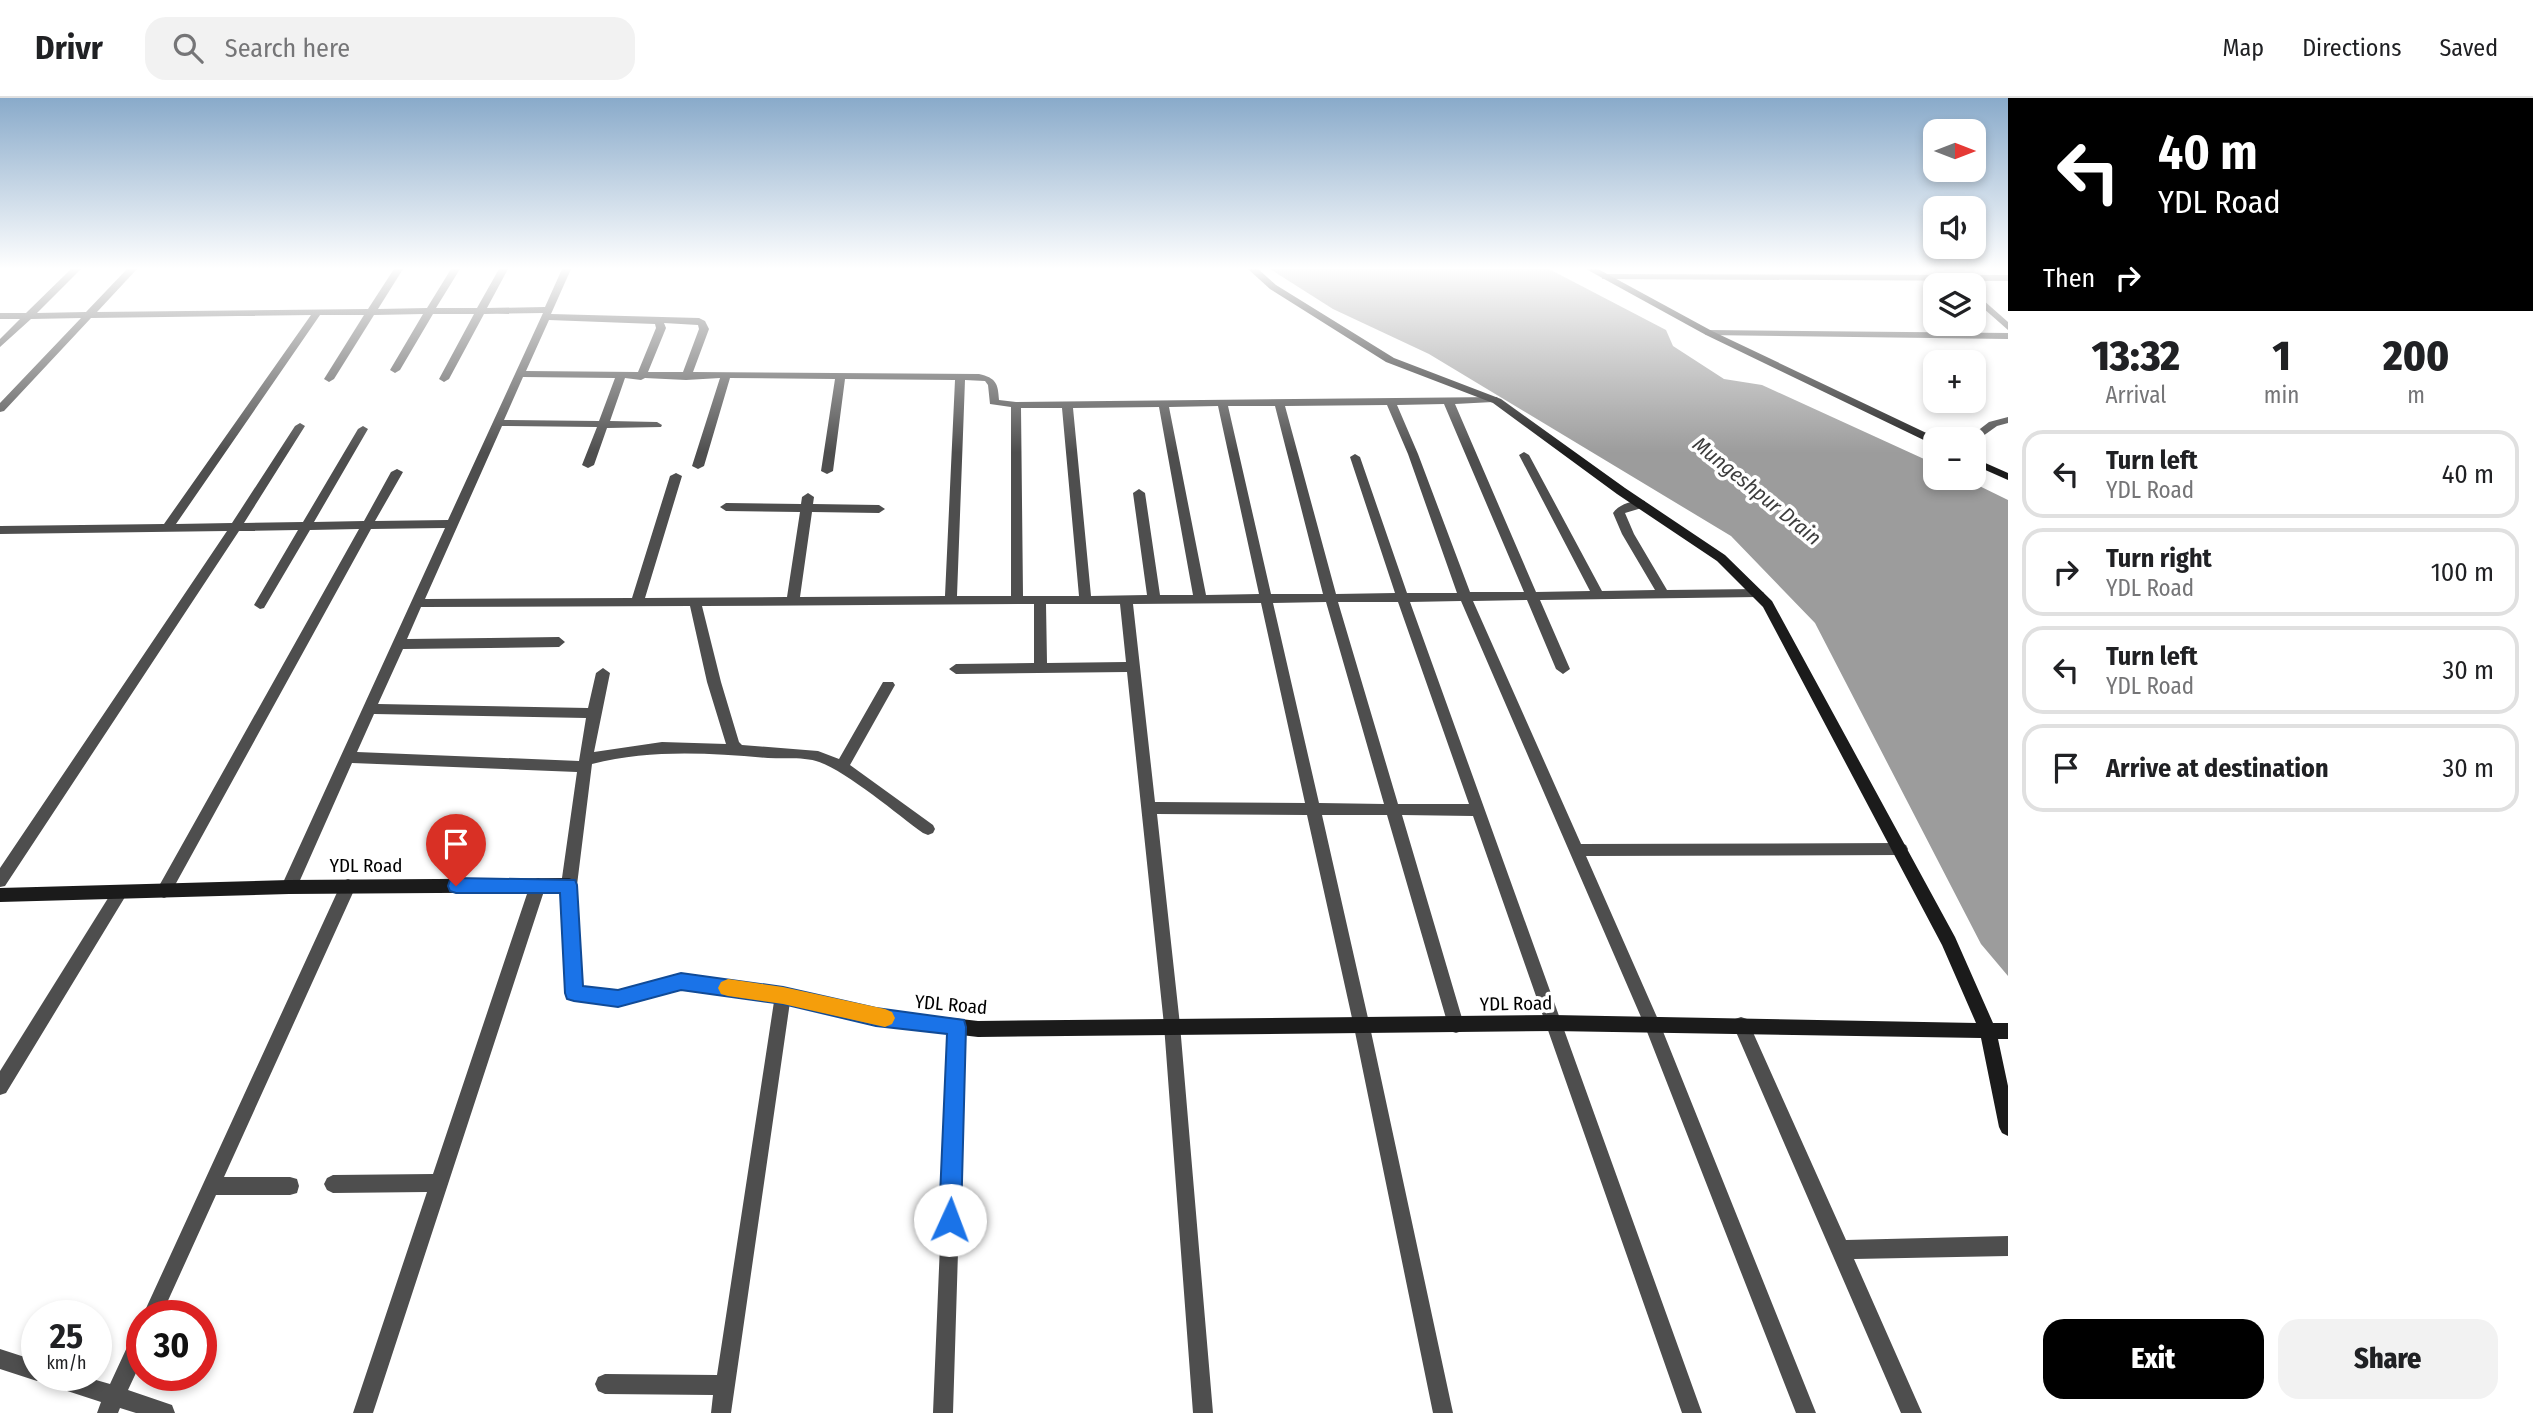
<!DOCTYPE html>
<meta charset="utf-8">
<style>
body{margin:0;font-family:"Fira Sans Condensed",sans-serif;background:#f2f2f2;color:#202124;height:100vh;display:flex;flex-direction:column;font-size:26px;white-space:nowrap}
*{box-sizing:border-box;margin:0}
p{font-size:23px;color:#757577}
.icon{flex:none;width:38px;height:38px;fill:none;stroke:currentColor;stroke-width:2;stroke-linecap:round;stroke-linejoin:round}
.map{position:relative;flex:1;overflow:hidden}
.drawer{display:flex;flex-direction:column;background:#fff;width:525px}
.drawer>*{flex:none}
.guide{background:#000;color:#fff;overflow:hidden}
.needle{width:46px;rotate:90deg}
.fabs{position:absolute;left:1923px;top:21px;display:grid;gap:14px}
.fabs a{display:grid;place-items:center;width:63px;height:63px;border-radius:14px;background:#fff;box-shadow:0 4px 10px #0003;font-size:35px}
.speed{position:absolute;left:21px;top:1202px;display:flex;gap:14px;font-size:35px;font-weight:700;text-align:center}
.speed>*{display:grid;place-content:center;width:91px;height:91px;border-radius:50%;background:#fff;box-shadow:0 4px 10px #0003;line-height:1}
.speed small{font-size:18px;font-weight:400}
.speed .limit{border:10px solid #d22;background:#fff;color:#111}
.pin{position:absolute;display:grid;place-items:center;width:60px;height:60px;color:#fff;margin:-72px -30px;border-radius:50% 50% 50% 0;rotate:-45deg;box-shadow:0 0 7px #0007}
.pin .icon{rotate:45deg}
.me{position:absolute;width:77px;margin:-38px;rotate:2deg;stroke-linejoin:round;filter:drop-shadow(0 0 5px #0008)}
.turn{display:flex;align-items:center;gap:24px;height:147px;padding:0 35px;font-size:32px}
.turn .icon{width:91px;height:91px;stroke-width:2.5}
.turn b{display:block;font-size:49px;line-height:60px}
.then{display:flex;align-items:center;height:66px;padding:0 35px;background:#0003;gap:14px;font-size:26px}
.eta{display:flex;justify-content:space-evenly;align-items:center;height:119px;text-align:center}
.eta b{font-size:42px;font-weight:800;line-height:49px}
.cta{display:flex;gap:14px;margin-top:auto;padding:14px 35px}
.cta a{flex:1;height:80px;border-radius:21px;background:#000;color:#fff;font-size:28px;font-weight:800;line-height:80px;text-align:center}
.cta a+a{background:#f2f2f2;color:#202124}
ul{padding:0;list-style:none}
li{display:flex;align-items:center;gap:21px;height:88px;margin:0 14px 10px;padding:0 21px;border:4px solid #e0e0e0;border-radius:21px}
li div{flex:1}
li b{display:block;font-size:26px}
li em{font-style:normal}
header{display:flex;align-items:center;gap:42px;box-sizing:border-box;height:98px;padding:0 35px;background:#fff;border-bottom:2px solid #e0e0e0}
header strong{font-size:33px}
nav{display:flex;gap:38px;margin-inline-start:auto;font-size:24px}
.search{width:490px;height:63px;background:#f2f2f2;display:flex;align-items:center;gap:18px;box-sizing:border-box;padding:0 24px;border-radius:21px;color:#757577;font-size:26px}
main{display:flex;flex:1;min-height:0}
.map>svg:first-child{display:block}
</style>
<header>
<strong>Drivr</strong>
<div class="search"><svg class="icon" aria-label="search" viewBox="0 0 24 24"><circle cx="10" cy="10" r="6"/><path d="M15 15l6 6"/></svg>Search here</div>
<nav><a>Map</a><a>Directions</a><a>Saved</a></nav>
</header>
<main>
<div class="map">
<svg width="2008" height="1315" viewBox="0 0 2008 1315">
<rect width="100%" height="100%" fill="#fff"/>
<path fill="#9c9c9c" d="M1270 171H1549L1666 232 1673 248 1724 281 1762 287 1935 366 1936 380H1963L2008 402V878L1981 846 1815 525 1731 438 1429 256 1333 211Z"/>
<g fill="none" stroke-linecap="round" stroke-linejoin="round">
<path fill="#4e4e4e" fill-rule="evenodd" d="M71 171H81L37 215 86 214 127 171H137L97 214 368 211 394 171H403L378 211 427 210 451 171H460L436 210H477L499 171H508L487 210 545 209 562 171H571L551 216 699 220 705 223 709 231 693 274 979 276C996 280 998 285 999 302L1016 304 1497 299 1498 301 1493 304 1455 306 1536 494 1590 493 1519 357 1524 354 1529 357 1602 493 1655 492 1622 436 1613 415C1619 406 1634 402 1645 403V409L1625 415 1634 436 1667 492 1758 491 1764 495 1758 499 1540 502 1570 571 1563 576 1556 571 1527 502 1473 503 1581 746 1901 745 1906 747 1908 751 1906 755 1901 757 1586 758 1660 926 1816 1315H1796L1644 926 1461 503 1410 504 1702 1315H1682L1473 718 1402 717 1464 927 1462 933 1456 935 1450 933 1448 927 1387 717H1322L1370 929 1453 1315H1433L1354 929 1307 717 1157 716 1180 927 1213 1315H1193L1164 927 1127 574 956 576 949 571 956 566 1034 565V506L702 508 721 584 739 644 742 647 818 653 839 661 883 584H893L895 587 850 667 933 727 935 731 933 735 928 737 923 735C898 717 844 671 816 663 802 659 783 661 768 660 709 655 651 651 592 666L577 787 574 792 569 794 564 792 561 787 577 674 352 665 297 789 294 794 289 796 284 794 281 789 445 430 371 431 169 798 164 800 159 798 156 793 159 788 359 431 310 432 264 510 260 511 254 507 298 432 239 433 5 788 0 789V770L227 433 0 436V428L164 426 311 217 91 220 4 313 0 314V305L81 220 31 221 0 249V241L20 221H0V215H26ZM543 215 448 422 375 423 403 374 397 371 391 374 364 423 314 424 368 331 363 328 358 331 303 424 244 425 305 328 300 325 295 328 232 425 176 426 320 217H364L324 281 329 284 334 281 374 217 423 216 390 272 395 275 400 272 433 216H474L439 281 444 284 449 281 484 216ZM549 222 655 226 656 230 638 274 526 273ZM664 225 698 227 699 231 683 274H648L666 230ZM523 279 615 280 599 323 504 322ZM625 280 641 282 645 280 686 282 720 280 692 368 698 371 704 368 730 280 835 281 821 373 827 376 833 373 845 281 955 282 945 498 800 499 812 414 879 415 885 411 879 407 813 406 814 399 808 395 802 399 801 406 726 405 720 409 726 413 800 414 787 499 645 500 682 378 676 375 670 378 632 500 425 501 502 328 597 329 582 367 588 370 594 367 607 330 661 329 662 327 657 324 610 323ZM965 282 985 283 988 287 990 306 1011 309V498H957ZM1444 306 1524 494H1470L1418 356 1397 307ZM1387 307 1408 356 1457 495H1407L1360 359 1355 356 1350 359 1395 495 1336 496 1285 308ZM1218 308 1259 496 1206 497 1169 309ZM1228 308H1275L1323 496H1271ZM1159 309 1193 497H1160L1145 395 1139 391 1133 395 1147 497 1091 498 1073 310ZM1021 310H1062L1079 498H1023ZM1326 504 1384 706 1319 705 1273 505ZM1338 504H1398L1469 706H1398ZM1261 505 1305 705 1155 704 1133 506ZM1046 506H1120L1126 564 1047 565ZM690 508 707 584 726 646 662 644 594 654 610 575 603 570 596 575 588 610 378 606 403 551 559 549 565 544 559 539 407 541 421 509ZM374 616 586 620 579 663 357 654Z
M1605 176 2008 177V183L1602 181V177Z
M1974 194 2008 224V232L1974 202Z
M1709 232 2008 235V241L1706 237 1704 235Z
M2008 319V325L1997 328 1976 343 1967 341 1989 324Z
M538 780 543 782 546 787 373 1315H353L427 1094 333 1095 327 1092 324 1086 327 1080 333 1077 433 1076 530 787 533 782Z
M348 781 353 783 356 788 224 1079H290L297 1081 299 1088 297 1095 290 1097H216L161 1218 142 1219 340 788 343 783Z
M120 787 125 789 128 794 125 799 6 995 0 997V973L115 789Z
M783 889 789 892 791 897 731 1315H711L713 1297 605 1296 598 1293 595 1286 598 1279 605 1276 717 1277 775 897 777 892Z
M1741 919 1747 921 1846 1142 2008 1138V1158L1854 1161 1922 1315H1901L1733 927 1735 921Z
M957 921 963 923 965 929 953 1315H933L949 929 951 923Z
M142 1229V1262L128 1292 172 1307 175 1315H136L120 1310 118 1315H97L101 1304 52 1288 45 1285 43 1281 37 1283 0 1271V1251L37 1263V1278H82L110 1286 135 1232Z"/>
<path fill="#1b1b1b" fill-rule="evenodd" d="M1248 171H1258L1276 187 1394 260 1501 301 1625 390 1725 457 1772 503 1955 839 1993 925H2008V941H1998L2008 988V1038L2002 1035 1999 1029 1981 940 1553 933 978 939 876 927 783 905 681 890 618 909 574 902 568 900 566 895 562 794 289 796 0 804V790L289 782 569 780 574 782 577 787 582 889 618 893 681 876 783 889 876 911 978 923 1553 917 1976 925 1942 847 1763 509 1717 463 1617 396 1493 305 1386 264 1270 191Z
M1586 171H1598L1712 233 1939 341H1936V347L1932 346 1706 237Z
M1974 360 2008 375V382L1974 367Z"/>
</g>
<linearGradient id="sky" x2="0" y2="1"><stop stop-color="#89aaca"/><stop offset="0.48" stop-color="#fff"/><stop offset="1" stop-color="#fff" stop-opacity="0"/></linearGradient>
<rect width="2008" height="355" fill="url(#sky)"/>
<path fill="#1a73e8" stroke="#114b97" stroke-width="2" d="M456 780 575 782 577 787 583 888 618 892 681 875 783 889 876 910 964 922 966 929 961 1122 957 1129 950 1132 942 1129 939 1122 947 936 876 928 783 906 681 892 618 909 574 903 567 901 565 895 560 795H456L450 793 448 788 450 782Z"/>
<path fill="#f59e0b" d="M728 881 783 889 885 911 892 914 895 920 892 926 885 929 783 906 728 898 721 896 718 890 721 884Z"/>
<g text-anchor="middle" stroke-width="7" stroke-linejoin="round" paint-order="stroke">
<g font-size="19" fill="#000" stroke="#fff">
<text x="366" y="774">YDL Road</text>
<text transform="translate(1516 905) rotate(-1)" y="7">YDL Road</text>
<text transform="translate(951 906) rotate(5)" y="7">YDL Road</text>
</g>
<g font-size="21" font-style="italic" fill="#3d3d3d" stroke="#fff">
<text transform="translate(1757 393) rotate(39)" y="7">Mungeshpur Drain</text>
</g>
</g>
</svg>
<div class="fabs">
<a><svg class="needle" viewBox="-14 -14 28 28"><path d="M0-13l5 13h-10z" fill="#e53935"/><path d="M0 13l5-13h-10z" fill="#757577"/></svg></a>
<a><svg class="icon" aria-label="sound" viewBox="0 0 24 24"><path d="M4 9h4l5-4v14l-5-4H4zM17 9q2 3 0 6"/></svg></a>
<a><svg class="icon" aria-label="layers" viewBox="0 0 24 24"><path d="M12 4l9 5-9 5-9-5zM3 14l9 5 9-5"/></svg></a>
<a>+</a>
<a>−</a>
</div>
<div class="speed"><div>25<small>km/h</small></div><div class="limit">30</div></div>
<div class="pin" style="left:456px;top:788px;background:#d93025"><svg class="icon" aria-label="arrive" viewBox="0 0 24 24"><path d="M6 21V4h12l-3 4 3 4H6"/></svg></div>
<svg class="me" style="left:950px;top:1122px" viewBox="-20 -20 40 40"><circle r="19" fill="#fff"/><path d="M0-13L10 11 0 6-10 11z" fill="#1a73e8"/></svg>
</div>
<section class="drawer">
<div class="guide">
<div class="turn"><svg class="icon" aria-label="left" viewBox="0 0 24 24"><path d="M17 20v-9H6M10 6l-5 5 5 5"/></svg><div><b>40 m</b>YDL Road</div></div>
<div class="then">Then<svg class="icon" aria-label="right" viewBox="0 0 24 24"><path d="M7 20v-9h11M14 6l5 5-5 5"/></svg></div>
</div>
<div class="eta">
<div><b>13:32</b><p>Arrival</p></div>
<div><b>1</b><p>min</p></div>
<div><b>200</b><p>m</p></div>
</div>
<ul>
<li><svg class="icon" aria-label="left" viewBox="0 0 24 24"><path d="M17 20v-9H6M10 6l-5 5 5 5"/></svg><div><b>Turn left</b><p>YDL Road</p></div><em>40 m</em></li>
<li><svg class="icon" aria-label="right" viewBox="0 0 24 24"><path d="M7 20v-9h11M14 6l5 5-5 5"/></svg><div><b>Turn right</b><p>YDL Road</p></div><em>100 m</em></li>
<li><svg class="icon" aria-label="left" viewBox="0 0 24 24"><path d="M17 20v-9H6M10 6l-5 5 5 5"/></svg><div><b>Turn left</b><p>YDL Road</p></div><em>30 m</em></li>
<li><svg class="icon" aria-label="arrive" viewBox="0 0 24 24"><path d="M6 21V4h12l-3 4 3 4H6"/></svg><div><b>Arrive at destination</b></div><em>30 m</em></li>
</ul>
<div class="cta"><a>Exit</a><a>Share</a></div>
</section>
</main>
